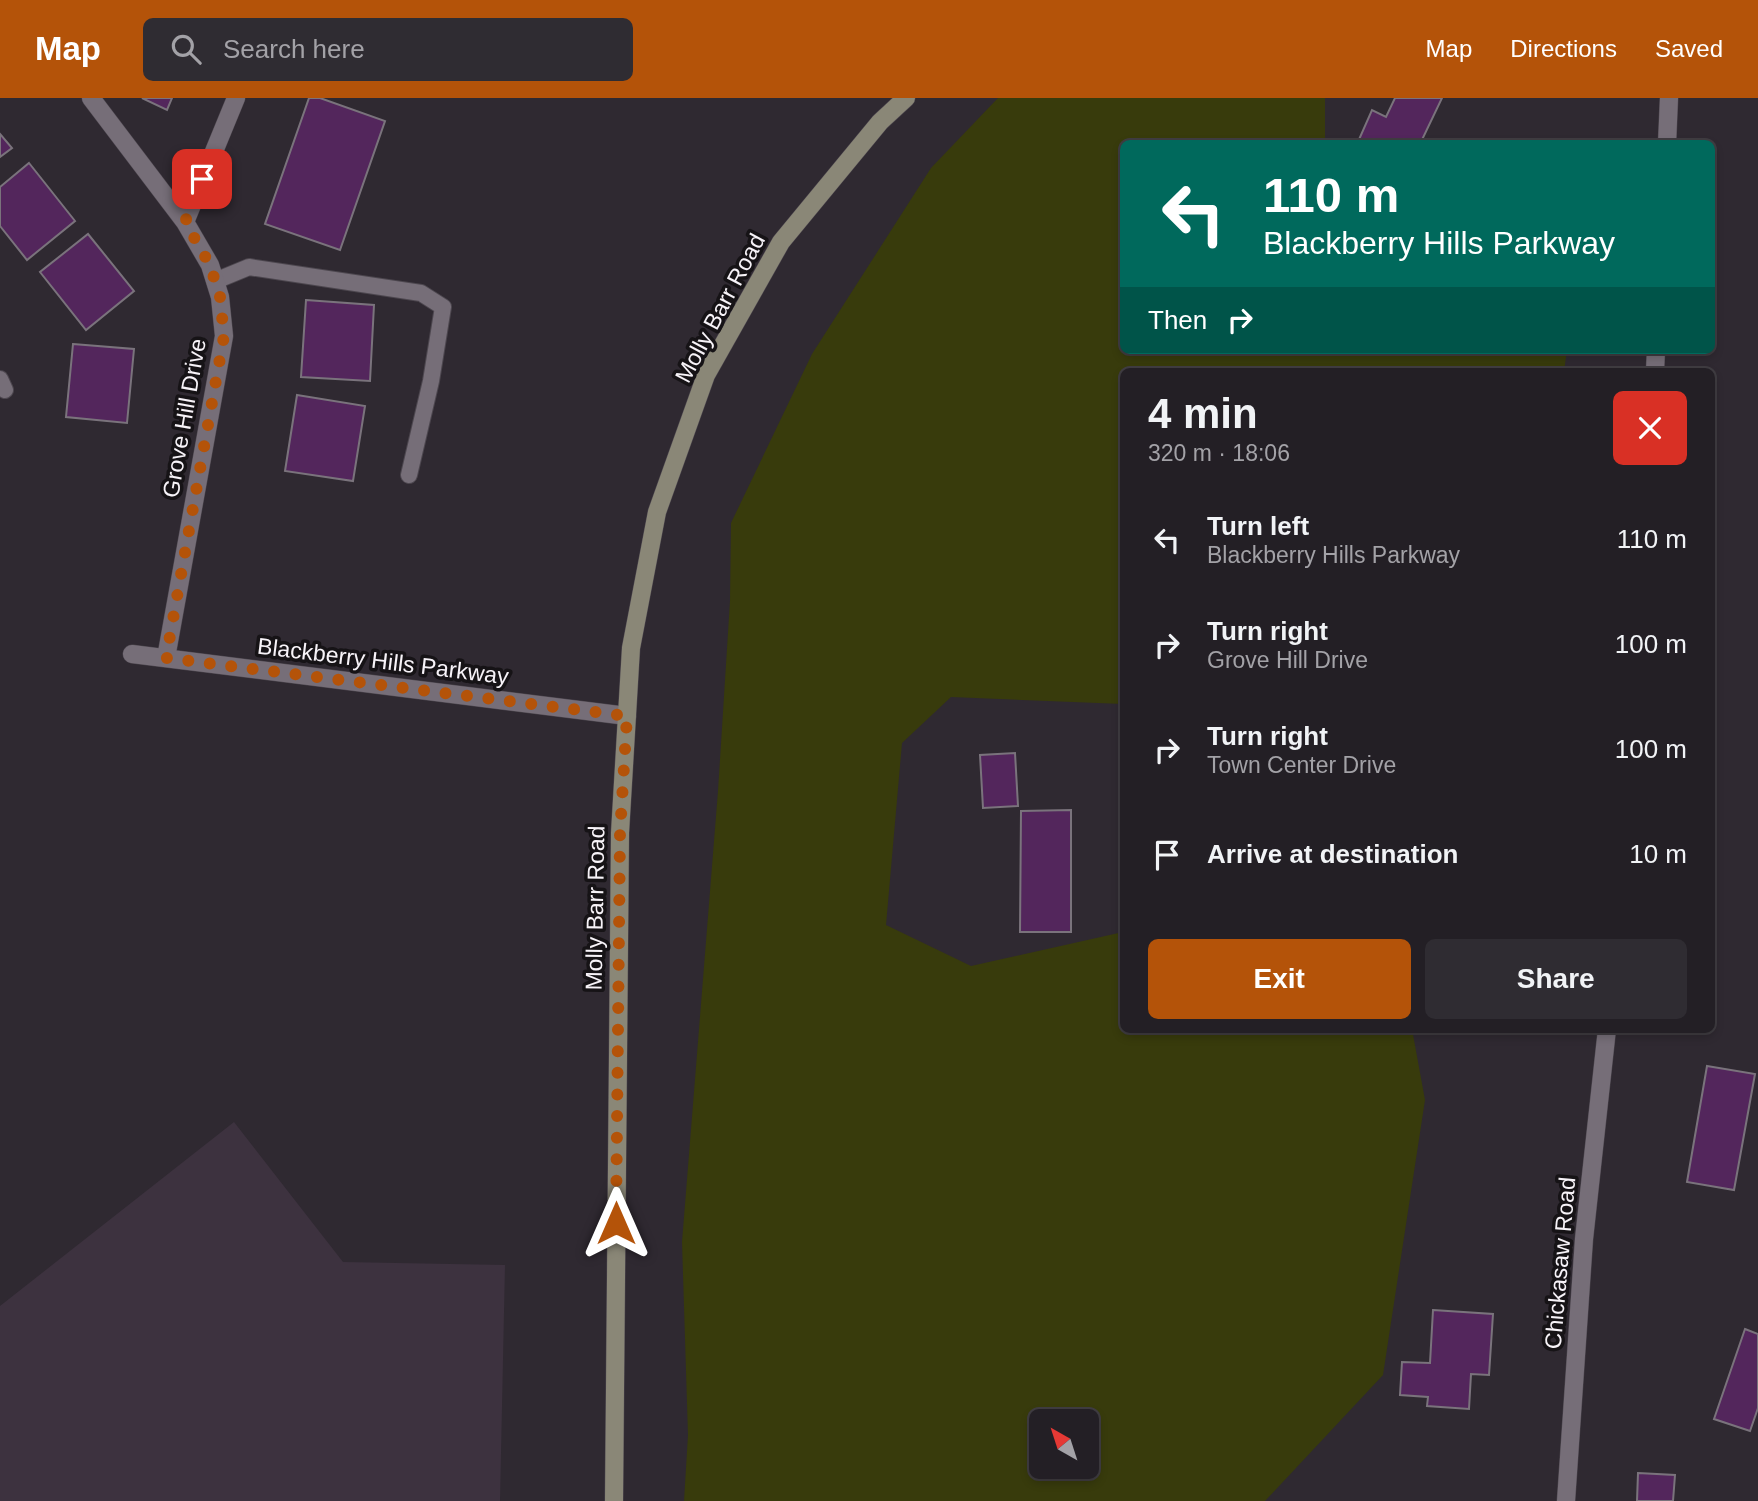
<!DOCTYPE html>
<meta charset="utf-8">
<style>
body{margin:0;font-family:Arial,sans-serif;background:#2f2c32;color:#f1f3f6;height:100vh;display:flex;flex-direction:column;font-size:26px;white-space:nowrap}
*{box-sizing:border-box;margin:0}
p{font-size:23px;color:#a3a2a7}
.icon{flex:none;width:38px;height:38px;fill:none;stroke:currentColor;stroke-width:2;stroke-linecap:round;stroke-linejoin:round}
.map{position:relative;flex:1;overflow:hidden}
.details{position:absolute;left:1120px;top:270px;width:595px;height:665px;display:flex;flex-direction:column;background:#231f25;border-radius:10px;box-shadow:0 4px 10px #0003,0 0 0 2px #403d42}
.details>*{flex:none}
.banner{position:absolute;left:1120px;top:42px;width:595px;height:214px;border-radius:10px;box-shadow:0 4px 10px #0003,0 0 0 2px #403d42;background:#00695c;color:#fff;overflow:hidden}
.needle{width:46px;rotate:321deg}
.tools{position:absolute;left:1029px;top:1311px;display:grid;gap:14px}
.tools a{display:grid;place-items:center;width:70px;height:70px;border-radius:10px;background:#231f25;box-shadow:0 4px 10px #0003,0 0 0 2px #403d42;font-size:35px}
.pin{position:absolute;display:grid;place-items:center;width:60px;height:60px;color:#fff;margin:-30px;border-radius:14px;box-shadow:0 4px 10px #0006}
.me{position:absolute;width:77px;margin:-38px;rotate:0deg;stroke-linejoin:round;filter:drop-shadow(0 0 5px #0008)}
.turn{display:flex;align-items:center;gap:24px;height:147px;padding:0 28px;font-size:32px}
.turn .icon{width:91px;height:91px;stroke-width:2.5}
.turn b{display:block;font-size:49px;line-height:60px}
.then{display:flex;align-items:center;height:66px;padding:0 28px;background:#0003;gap:14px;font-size:26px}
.round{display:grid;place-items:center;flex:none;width:74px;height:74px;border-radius:10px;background:#2f2c32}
.summary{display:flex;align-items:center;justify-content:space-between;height:119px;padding:0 28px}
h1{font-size:42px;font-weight:800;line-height:52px}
.primary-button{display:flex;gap:14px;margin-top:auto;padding:14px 28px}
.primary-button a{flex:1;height:80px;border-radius:10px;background:#b45309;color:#fff;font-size:28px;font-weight:800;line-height:80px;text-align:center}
.primary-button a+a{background:#2f2c32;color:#f1f3f6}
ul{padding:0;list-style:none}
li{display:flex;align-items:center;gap:21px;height:105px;padding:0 28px}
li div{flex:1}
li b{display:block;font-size:26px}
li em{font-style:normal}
header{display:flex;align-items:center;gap:42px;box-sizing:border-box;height:98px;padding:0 35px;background:#b45309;color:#fff}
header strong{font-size:33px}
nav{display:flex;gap:38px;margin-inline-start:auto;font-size:24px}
.search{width:490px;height:63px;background:#2f2c32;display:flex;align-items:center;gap:18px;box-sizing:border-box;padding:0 24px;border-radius:10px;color:#a3a2a7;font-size:26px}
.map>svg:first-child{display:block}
</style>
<header>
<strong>Map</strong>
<div class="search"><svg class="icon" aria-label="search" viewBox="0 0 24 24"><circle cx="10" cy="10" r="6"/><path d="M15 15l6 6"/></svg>Search here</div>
<nav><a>Map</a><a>Directions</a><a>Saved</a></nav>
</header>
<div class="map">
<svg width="1758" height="1403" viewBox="0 0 1758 1403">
<rect width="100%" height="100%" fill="#2f2931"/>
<path fill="#3d323f" d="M234 1024 343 1164 505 1167 500 1403H0V1208Z"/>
<path fill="#383b0c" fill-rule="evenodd" d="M998 0H1325V45L1124 46V252H1567L1564 273H1124L1123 606 951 599 902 645 886 827 971 868 1123 834 1124 931H1412L1425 1002 1383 1277 1265 1403H684L688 1337 682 1144 718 693 730 503 731 425 812 256 931 70ZM1041 1323H1087V1368H1041Z"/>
<path fill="#53265c" stroke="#7a737c" stroke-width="2" d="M142 0H172L167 12Z
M309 0H320L385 23 340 152 265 126Z
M1395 0H1442L1420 46H1357L1372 12 1386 19Z
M0 36 12 50 0 59Z
M29 65 75 123 27 162 0 128V89Z
M88 136 134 193 86 232 40 174Z
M306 202 374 207 370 283 301 279Z
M73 246 134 251 127 325 66 319Z
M297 297 365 308 353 383 285 373Z
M1015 655 1018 708 983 710 980 657Z
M1071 712V834H1020L1021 713Z
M1707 968 1755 976 1734 1092 1687 1084Z
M1433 1212 1493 1216 1489 1277 1471 1276 1469 1311 1427 1308 1428 1299 1400 1297 1402 1264 1430 1265Z
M1745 1231 1758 1236V1310L1750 1333 1714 1321Z
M1638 1375 1675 1377 1673 1403H1637Z"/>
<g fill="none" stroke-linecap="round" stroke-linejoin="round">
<defs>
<path id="service" d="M215 183 249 169 421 195 443 209 431 283 409 377
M0 281 5 292"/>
<path id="minor" d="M91 0 185 124 210 167 220 199 224 238 166 560
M1667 46 1669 0
M185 124 236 0
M1655 273 1656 252
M132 556 627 618
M1566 1403 1584 1141 1607 931"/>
<path id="secondary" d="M614 1403 620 735 631 550 657 414 706 277 781 144 880 24 906 0"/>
</defs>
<use href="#service" stroke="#4d474f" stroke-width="18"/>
<use href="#minor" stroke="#4d474f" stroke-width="19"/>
<use href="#secondary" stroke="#4d474f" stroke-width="19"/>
<use href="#service" stroke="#766e78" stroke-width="16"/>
<use href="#minor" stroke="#766e78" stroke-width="18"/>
<use href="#secondary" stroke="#8a8777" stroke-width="18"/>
</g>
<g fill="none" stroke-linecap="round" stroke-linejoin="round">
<path stroke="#b45309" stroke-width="12" stroke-dasharray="0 21.6" d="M202 81 185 124 210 167 220 199 224 238 166 560 627 618 620 735 616 1125"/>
</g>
<g text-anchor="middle" stroke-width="7" stroke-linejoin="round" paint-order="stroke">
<g font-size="23" fill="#f7f3f8" stroke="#161316">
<text transform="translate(720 210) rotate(-62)" y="8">Molly Barr Road</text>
<text transform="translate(184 320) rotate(-80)" y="8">Grove Hill Drive</text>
<text transform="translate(383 563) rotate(7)" y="8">Blackberry Hills Parkway</text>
<text transform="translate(595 810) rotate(-89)" y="8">Molly Barr Road</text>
<text transform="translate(1560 1165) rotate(-85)" y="8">Chickasaw Road</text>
</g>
</g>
</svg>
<div class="tools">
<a><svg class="needle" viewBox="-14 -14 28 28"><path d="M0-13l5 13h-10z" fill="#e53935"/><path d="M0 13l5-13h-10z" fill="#a3a2a7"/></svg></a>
</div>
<div class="pin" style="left:202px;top:81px;background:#d93025"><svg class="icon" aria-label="arrive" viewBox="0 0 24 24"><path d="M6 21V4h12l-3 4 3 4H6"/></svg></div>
<svg class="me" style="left:616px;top:1125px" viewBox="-20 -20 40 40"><path d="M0-17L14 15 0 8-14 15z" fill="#b45309" stroke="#fff" stroke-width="4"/></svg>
<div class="banner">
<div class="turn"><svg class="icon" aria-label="left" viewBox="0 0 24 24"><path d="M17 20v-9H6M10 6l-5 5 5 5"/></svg><div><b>110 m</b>Blackberry Hills Parkway</div></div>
<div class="then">Then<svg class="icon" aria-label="right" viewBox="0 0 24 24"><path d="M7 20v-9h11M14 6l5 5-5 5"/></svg></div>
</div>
<section class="details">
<div class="summary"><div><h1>4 min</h1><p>320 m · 18:06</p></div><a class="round" style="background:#d93025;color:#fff"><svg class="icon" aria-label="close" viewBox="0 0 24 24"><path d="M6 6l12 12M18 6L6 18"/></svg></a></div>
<ul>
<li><svg class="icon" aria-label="left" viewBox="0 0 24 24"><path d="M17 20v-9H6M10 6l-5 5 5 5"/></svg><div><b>Turn left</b><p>Blackberry Hills Parkway</p></div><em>110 m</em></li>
<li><svg class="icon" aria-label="right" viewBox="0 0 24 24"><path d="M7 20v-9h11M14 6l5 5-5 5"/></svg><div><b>Turn right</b><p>Grove Hill Drive</p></div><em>100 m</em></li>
<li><svg class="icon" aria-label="right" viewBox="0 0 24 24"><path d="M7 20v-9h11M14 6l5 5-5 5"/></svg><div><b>Turn right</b><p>Town Center Drive</p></div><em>100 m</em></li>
<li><svg class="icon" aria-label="arrive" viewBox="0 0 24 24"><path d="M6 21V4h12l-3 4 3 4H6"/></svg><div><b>Arrive at destination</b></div><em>10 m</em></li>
</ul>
<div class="primary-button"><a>Exit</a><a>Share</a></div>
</section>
</div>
